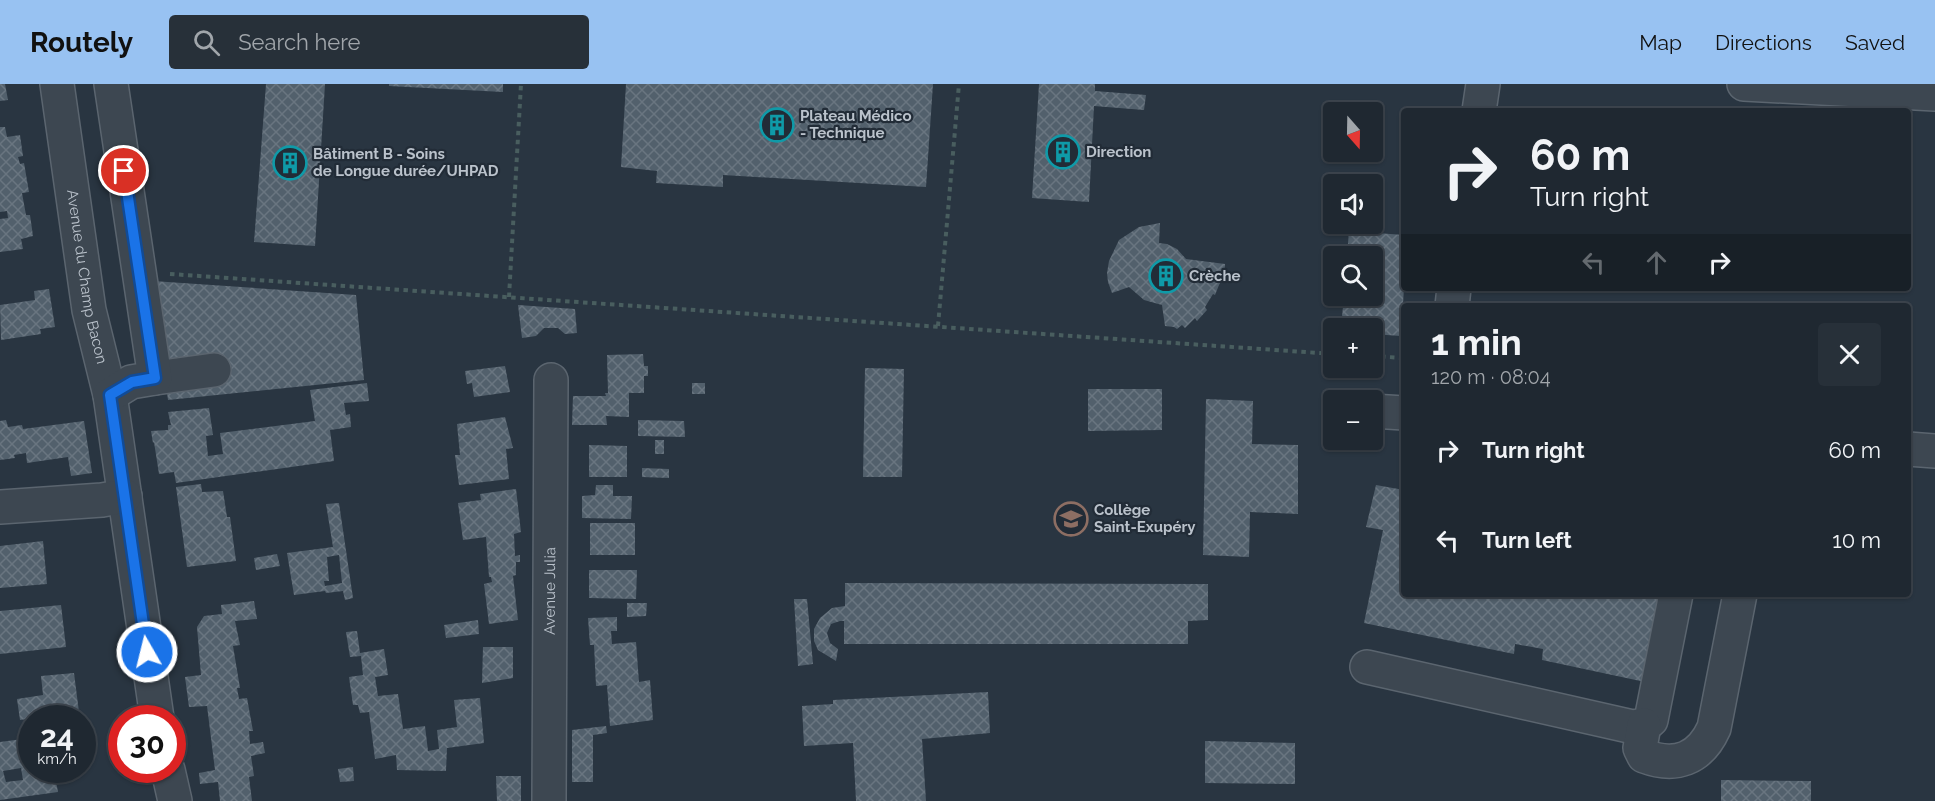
<!DOCTYPE html>
<meta charset="utf-8">
<style>
body{margin:0;font-family:Raleway,sans-serif;background:#273039;color:#f1f3f6;height:100vh;display:flex;flex-direction:column;font-size:22px;white-space:nowrap}
*{box-sizing:border-box;margin:0}
p{font-size:20px;color:#a1a6ab}
.icon{flex:none;width:33px;height:33px;fill:none;stroke:currentColor;stroke-width:2;stroke-linecap:round;stroke-linejoin:round}
.map{position:relative;flex:1;overflow:hidden}
.panel{position:absolute;left:1401px;top:219px;width:510px;height:294px;display:flex;flex-direction:column;background:#1f2831;border-radius:6px;box-shadow:0 2px 4px #0004,0 0 0 2px #3c444d}
.panel>*{flex:none}
.hud{position:absolute;left:1401px;top:24px;width:510px;height:183px;border-radius:6px;box-shadow:0 2px 4px #0004,0 0 0 2px #3c444d;background:#1f2831;color:#f1f3f6;overflow:hidden}
.needle{width:39px;rotate:160deg}
.fabs{position:absolute;left:1323px;top:18px;display:grid;gap:12px}
.fabs a{display:grid;place-items:center;width:60px;height:60px;border-radius:6px;background:#1f2831;box-shadow:0 2px 4px #0004,0 0 0 2px #3c444d;font-size:30px}
.speed{position:absolute;left:18px;top:621px;display:flex;gap:12px;font-size:30px;font-weight:700;text-align:center}
.speed>*{display:grid;place-content:center;width:78px;height:78px;border-radius:50%;background:#1f2831;box-shadow:0 2px 4px #0004,0 0 0 2px #3c444d;line-height:1}
.speed small{font-size:15px;font-weight:400}
.speed .limit{border:9px solid #d22;background:#fff;color:#111}
.pin{position:absolute;display:grid;place-items:center;width:51px;height:51px;color:#fff;margin:-26px;border:3px solid #fff;border-radius:50%;box-shadow:0 2px 6px #0007}
.me{position:absolute;width:66px;margin:-33px;rotate:352deg;stroke-linejoin:round;filter:drop-shadow(0 0 4px #0008)}
.turn{display:flex;align-items:center;gap:21px;height:126px;padding:0 30px;font-size:27px}
.turn .icon{width:78px;height:78px;stroke-width:2.5}
.turn b{display:block;font-size:42px;line-height:51px}
.lanes{display:flex;align-items:center;height:57px;padding:0 30px;background:#0003;justify-content:center;gap:30px;direction:ltr}
.lanes .off{opacity:.35}
.round{display:grid;place-items:center;flex:none;width:63px;height:63px;border-radius:6px;background:#273039}
.headline{display:flex;align-items:center;justify-content:space-between;height:102px;padding:0 30px}
h1{font-size:36px;font-weight:700;line-height:45px}
ul{padding:0;list-style:none}
li{display:flex;align-items:center;gap:18px;height:90px;padding:0 30px}
li div{flex:1}
li b{display:block;font-size:22px}
li em{font-style:normal}
header{display:flex;align-items:center;gap:36px;box-sizing:border-box;height:84px;padding:0 30px;background:#98c2f2;color:#111}
header strong{font-size:28px}
nav{display:flex;gap:33px;margin-inline-start:auto;font-size:21px}
.search{width:420px;height:54px;background:#273039;display:flex;align-items:center;gap:15px;box-sizing:border-box;padding:0 21px;border-radius:6px;color:#a1a6ab;font-size:22px}
.map>svg:first-child{display:block}
</style>
<header>
<strong>Routely</strong>
<div class="search"><svg class="icon" aria-label="search" viewBox="0 0 24 24"><circle cx="10" cy="10" r="6"/><path d="M15 15l6 6"/></svg>Search here</div>
<nav><a>Map</a><a>Directions</a><a>Saved</a></nav>
</header>
<div class="map">
<svg width="1935" height="717" viewBox="0 0 1935 717">
<defs>
<pattern id="building-cross-hatch" width="8" height="8" patternUnits="userSpaceOnUse" patternTransform="scale(1.5)"><rect width="8" height="8" fill="#52606c"/><path d="M0 0l8 8M0 8l8-8" fill="none" stroke="#697580"/></pattern>
</defs>
<rect width="100%" height="100%" fill="#293541"/>
<path fill="url(#building-cross-hatch)" fill-rule="evenodd" d="M0 0H5L8 16 0 17Z
M266 0H325L315 162 254 158Z
M389 0H503V8L389 2Z
M626 0H933L926 103 723 91V103L656 99 657 87 621 83Z
M1039 0H1095V7L1146 11 1144 26 1094 22 1089 118 1032 114Z
M0 43H5L7 53 20 51 23 72 18 73 20 80 24 79 29 108 22 109 26 131H30L33 152 21 155 23 165 0 168V135L8 134 7 127 0 128Z
M1160 139 1159 159 1167 160 1177 165 1186 175 1225 180 1224 196H1221L1215 211 1213 210 1205 223 1207 226 1197 237 1195 234 1185 244 1182 241 1177 245 1174 243 1165 242 1162 221 1144 216 1129 203 1112 209 1108 198 1107 189 1109 177 1119 156 1139 143Z
M1349 147 1404 151V204L1401 252 1372 250V244H1341L1344 212H1372V172H1347Z
M153 197 356 211 364 296 168 316Z
M49 205 55 243 40 245 41 250 1 256 0 221 35 216 34 207Z
M518 221 575 225 577 249 565 250 558 244H544L536 252 522 254Z
M643 270 644 282H648V292H644V309H629V333L606 332 607 341H572L573 312H606L605 309H608L607 271Z
M505 282 510 308 474 313 472 299 467 300 465 287Z
M865 284 904 285 902 393H863Z
M367 299 369 317 344 319 346 331 350 330 351 343 330 346 334 377 176 399 174 388 159 390 154 358 153 359 151 347 168 346V341H171L168 328 209 324 213 351 206 352 208 372 223 370 220 349 315 337 310 306Z
M692 299H705V310H692Z
M1088 305H1162V346L1088 347Z
M1206 315 1253 317 1252 360 1298 361V430L1250 428 1249 473 1203 471Z
M505 333 513 364 506 365 509 395 459 401 455 371H460L457 340Z
M6 336 8 343 22 341 23 345 84 337 92 389 71 392 68 373 27 379 26 369 14 371 15 374 0 376V337Z
M638 336 684 337 685 353 638 352Z
M655 356H664V370H655Z
M589 361 627 362V393H589Z
M642 384 669 385V394L642 393Z
M201 400 202 408 223 407 227 433H230L236 477 187 483 176 403Z
M596 401H613V412H632L631 435 582 434V412L595 411Z
M1376 401 1404 406V510H1663L1645 598 1542 576 1543 565 1515 560 1514 570 1364 539 1383 446 1366 443Z
M516 405 521 448 514 450 515 472 520 471V478H516V491L513 492 518 536 489 540 484 500 492 498 491 493H489L486 453 463 456 458 419 481 416 480 410Z
M339 419 353 514 345 516 343 507 326 509 325 507 294 511 287 469 333 463 326 420ZM339 471 342 499 325 502 324 497H329L327 473Z
M590 439H635V471H590Z
M43 457 47 500 0 504V462Z
M277 470 280 482 256 486 254 474Z
M589 486H637L636 515 589 514Z
M845 499 1208 500V536L1188 537V560H844V537H840L831 540 827 549 830 559 838 565 836 577 818 566 814 557V545L820 534 832 524 845 522Z
M794 515H807L813 580 798 582Z
M254 517 257 535 235 537 240 561 233 562 240 604H237L239 615 247 614 253 647H249L250 660 263 658 265 669 251 672 254 692 249 693 252 717H220L218 698 200 700 199 689 215 686 207 622 189 623 185 593 201 591 197 543 204 532 222 530 221 521Z
M627 519H647L646 532 627 533Z
M61 521 66 563 0 570V527Z
M617 533V547H611L612 560 636 558 639 598 650 596 653 636 610 642 607 601 596 602 594 561H590L588 534Z
M478 536 479 550 446 554 444 541Z
M357 547 360 569 384 565 388 591 375 593 378 612 398 610 403 645 425 642 428 667 439 665 437 646 457 643 454 616 480 614 484 659 447 664 446 687 397 686 396 671 375 675 369 628 360 629 358 621H353L349 593 363 591 361 572 350 573 346 548Z
M483 563H513V594L482 599Z
M74 589 79 628 20 636 17 615 43 611 41 592Z
M988 608 990 649 922 655 926 717H856L853 659 804 662 802 622 833 620V616Z
M606 642 607 649 593 651V698H572V646Z
M30 654 32 686H44L45 694 55 692 58 708 0 716V658ZM21 684 23 696 6 698 3 687Z
M1205 657 1295 659V700L1205 699Z
M353 683 354 697 340 698 338 685Z
M496 692H521V717H497Z
M1721 696 1811 697V717H1721Z"/>
<g fill="none" stroke-linecap="round" stroke-linejoin="round">
<defs>
<g id="minor">
<path id="s1" d="M57 0 89 226 110 311 157 634"/>
<path d="M1744 0 1935 10"/>
<path d="M1479 27 1483 0"/>
<path d="M1452 222 1454 204"/>
<path d="M155 294 214 286"/>
<path d="M110 311 131 298 155 294 111 0"/>
<path d="M1372 327 1404 329"/>
<path d="M1908 365 1935 367"/>
<path d="M0 423 102 416 125 412"/>
<path d="M1367 583 1633 643 1644 641 1651 636 1676 510"/>
<path d="M1644 641 1640 664 1644 672C1676 684 1700 675 1714 644L1740 510"/>
<path d="M168 686 175 717"/>
<path id="s2" d="M549 717 551 296"/>
</g>
</defs>
<use href="#minor" stroke="#5b656f" stroke-width="36"/>
<path stroke="#495e5f" stroke-width="4" stroke-dasharray="4.5 4.5" stroke-linecap="butt" d="M170 190 1334 270
M509 213 521 0
M938 242 959 0
M1372 272 1404 274"/>
<use href="#minor" stroke="#3d4751" stroke-width="33"/>
</g>
<g fill="none" stroke-linecap="round" stroke-linejoin="round">
<defs>
<path id="route" d="M124 87 155 294 132 298 110 311 147 568"/>
</defs>
<use href="#route" stroke="#114b97" stroke-width="15"/>
<use href="#route" stroke="#1a73e8" stroke-width="10"/>
</g>
<defs>
<symbol id="building-ring" viewBox="-11 -11 22 22"><circle r="9.5" fill="#222c37" stroke="#0f9aa8" stroke-width="1.5"/><path d="M-4-6H4V6H1V3H-1V6H-4ZM-2.5-4.3h1.7v1.8h-1.7ZM.8-4.3h1.7v1.8H.8ZM-2.5-1h1.7V.8h-1.7ZM.8-1h1.7V.8H.8Z" fill="#0f9aa8"/></symbol>
<symbol id="school-ring" viewBox="-11 -11 22 22"><circle r="9.5" fill="#222c37" stroke="#8d6e63" stroke-width="1.5"/><path d="M0-5L7-2L0 1L-7-2ZM-4 1L0 2.5L4 1V4Q0 6-4 4Z" fill="#8d6e63"/></symbol>
</defs>
<g fill-rule="evenodd">
<use href="#building-ring" x="758" y="22" width="38" height="38"/>
<use href="#building-ring" x="1044" y="49" width="38" height="38"/>
<use href="#building-ring" x="271" y="60" width="38" height="38"/>
<use href="#building-ring" x="1147" y="173" width="38" height="38"/>
<use href="#school-ring" x="1052" y="416" width="38" height="38"/>
</g>
<g text-anchor="middle" stroke-width="4.5" stroke-linejoin="round" paint-order="stroke">
<g font-size="15" font-weight="bold" fill="#bac2cb" stroke="#222c37" text-anchor="start">
<text x="800" y="37">Plateau Médico<tspan x="800" dy="17">- Technique</tspan></text>
<text x="1086" y="73">Direction</text>
<text x="313" y="75">Bâtiment B - Soins<tspan x="313" dy="17">de Longue durée/UHPAD</tspan></text>
<text x="1189" y="197">Crèche</text>
<text x="1094" y="431">Collège<tspan x="1094" dy="17">Saint-Exupéry</tspan></text>
</g>
<g font-size="15" fill="#bac2cb" stroke="#222c37">
<text dy="5" stroke="none"><textPath href="#s1" startOffset="195">Avenue du Champ Bacon</textPath></text>
<text dy="5" stroke="none"><textPath href="#s2" startOffset="210">Avenue Julia</textPath></text>
</g>
</g>
</svg>
<div class="fabs">
<a><svg class="needle" viewBox="-14 -14 28 28"><path d="M0-13l5 13h-10z" fill="#e53935"/><path d="M0 13l5-13h-10z" fill="#a1a6ab"/></svg></a>
<a><svg class="icon" aria-label="sound" viewBox="0 0 24 24"><path d="M4 9h4l5-4v14l-5-4H4zM17 9q2 3 0 6"/></svg></a>
<a><svg class="icon" aria-label="search" viewBox="0 0 24 24"><circle cx="10" cy="10" r="6"/><path d="M15 15l6 6"/></svg></a>
<a>+</a>
<a>−</a>
</div>
<div class="speed"><div>24<small>km/h</small></div><div class="limit">30</div></div>
<div class="pin" style="left:124px;top:87px;background:#d93025"><svg class="icon" aria-label="arrive" viewBox="0 0 24 24"><path d="M6 21V4h12l-3 4 3 4H6"/></svg></div>
<svg class="me" style="left:147px;top:568px" viewBox="-20 -20 40 40"><circle r="17" fill="#1a73e8" stroke="#fff" stroke-width="3"/><path d="M0-11L8 9 0 5-8 9z" fill="#fff"/></svg>
<div class="hud">
<div class="turn"><svg class="icon" aria-label="right" viewBox="0 0 24 24"><path d="M7 20v-9h11M14 6l5 5-5 5"/></svg><div><b>60 m</b>Turn right</div></div>
<div class="lanes"><svg class="icon off" aria-label="left" viewBox="0 0 24 24"><path d="M17 20v-9H6M10 6l-5 5 5 5"/></svg><svg class="icon off" aria-label="ahead" viewBox="0 0 24 24"><path d="M12 20V5M6 11l6-6 6 6"/></svg><svg class="icon" aria-label="right" viewBox="0 0 24 24"><path d="M7 20v-9h11M14 6l5 5-5 5"/></svg></div>
</div>
<section class="panel">
<div class="headline"><div><h1>1 min</h1><p>120 m · 08:04</p></div><a class="round"><svg class="icon" aria-label="close" viewBox="0 0 24 24"><path d="M6 6l12 12M18 6L6 18"/></svg></a></div>
<ul>
<li><svg class="icon" aria-label="right" viewBox="0 0 24 24"><path d="M7 20v-9h11M14 6l5 5-5 5"/></svg><div><b>Turn right</b></div><em>60 m</em></li>
<li><svg class="icon" aria-label="left" viewBox="0 0 24 24"><path d="M17 20v-9H6M10 6l-5 5 5 5"/></svg><div><b>Turn left</b></div><em>10 m</em></li>
</ul>
</section>
</div>
